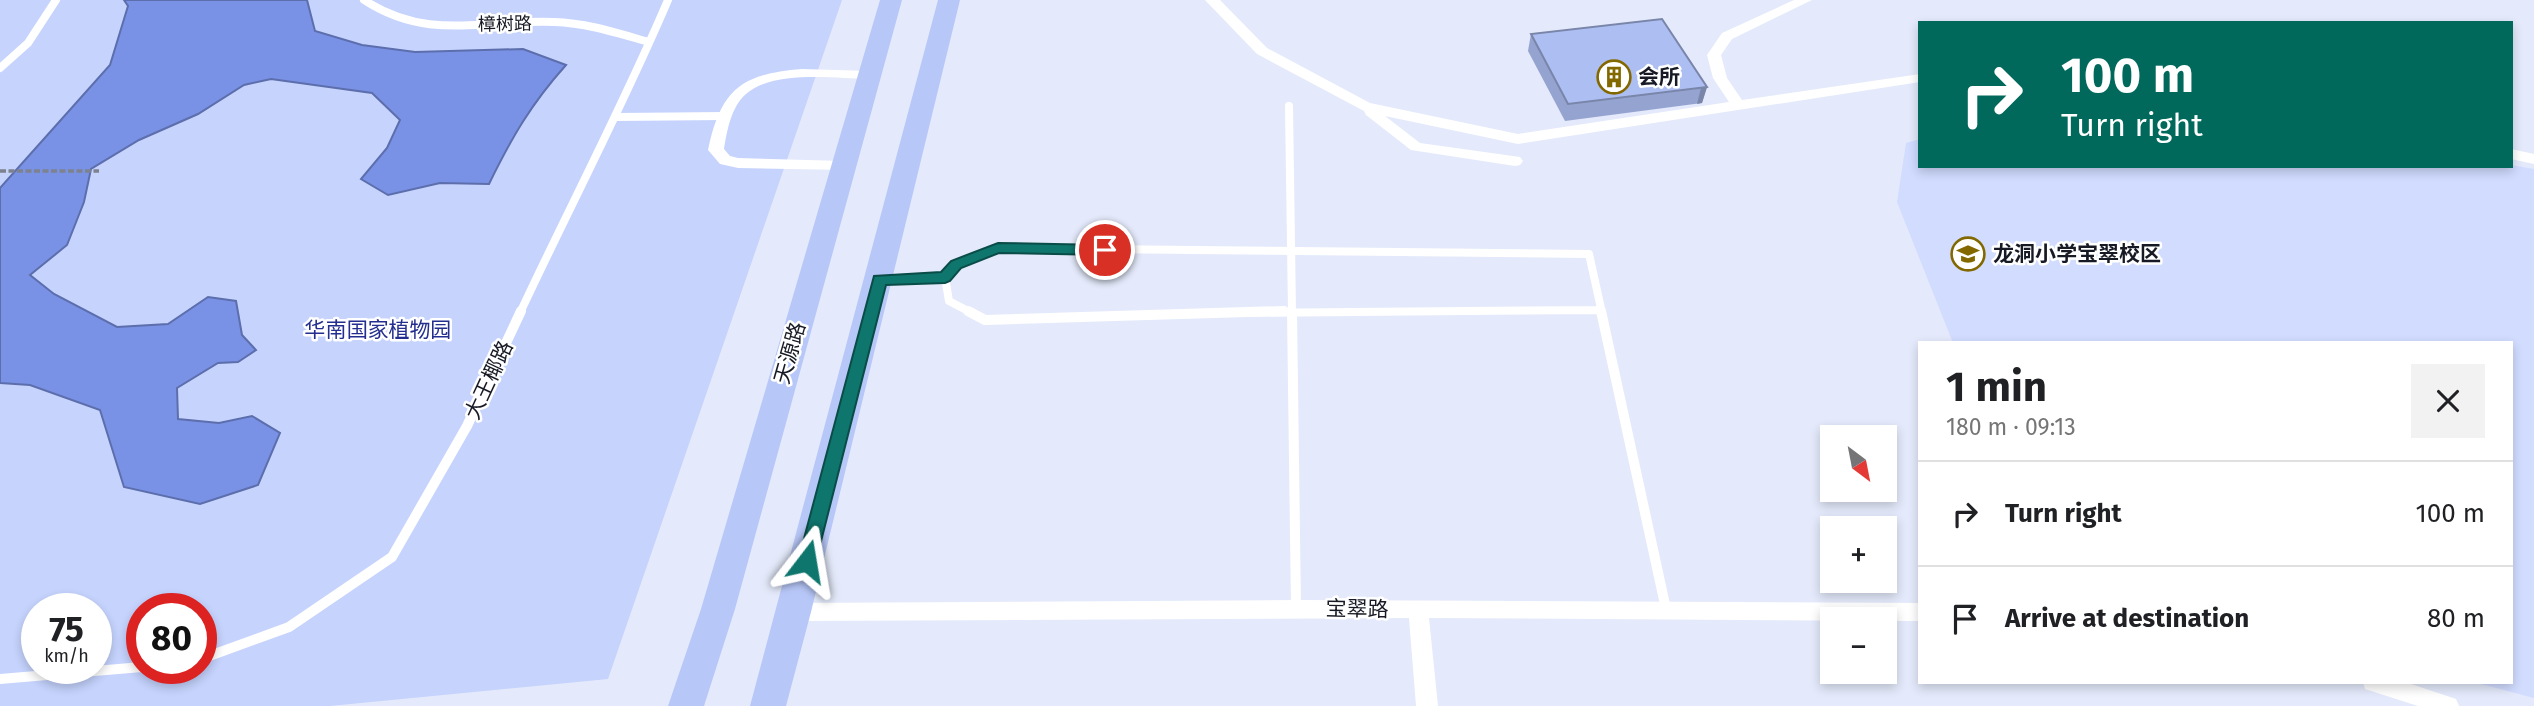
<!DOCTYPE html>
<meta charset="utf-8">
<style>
body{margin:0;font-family:"Fira Sans","Noto Sans SC",sans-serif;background:#f2f2f2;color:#202124;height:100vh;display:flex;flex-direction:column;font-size:26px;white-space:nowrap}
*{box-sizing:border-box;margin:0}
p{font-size:23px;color:#757577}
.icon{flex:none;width:38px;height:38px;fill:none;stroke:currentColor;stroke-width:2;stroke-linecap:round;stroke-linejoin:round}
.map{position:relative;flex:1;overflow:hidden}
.drawer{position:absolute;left:1918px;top:341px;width:595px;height:343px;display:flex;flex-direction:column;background:#fff;border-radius:0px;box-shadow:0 4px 10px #0003}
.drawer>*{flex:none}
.guide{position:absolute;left:1918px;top:21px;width:595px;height:147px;border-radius:0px;box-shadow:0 4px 10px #0003;background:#00695c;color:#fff;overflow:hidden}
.needle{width:46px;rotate:148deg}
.controls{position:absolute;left:1820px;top:425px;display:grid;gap:14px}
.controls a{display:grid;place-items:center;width:77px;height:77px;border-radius:0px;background:#fff;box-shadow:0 4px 10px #0003;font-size:35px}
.speed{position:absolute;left:21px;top:593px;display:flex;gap:14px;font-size:35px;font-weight:700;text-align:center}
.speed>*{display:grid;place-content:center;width:91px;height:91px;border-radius:50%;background:#fff;box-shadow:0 4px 10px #0003;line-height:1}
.speed small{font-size:18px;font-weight:400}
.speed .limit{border:10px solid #d22;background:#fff;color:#111}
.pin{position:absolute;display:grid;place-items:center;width:60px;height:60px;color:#fff;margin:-30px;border:4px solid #fff;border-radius:50%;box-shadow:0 2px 7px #0007}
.me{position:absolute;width:77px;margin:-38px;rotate:14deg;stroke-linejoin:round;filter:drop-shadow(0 0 5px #0008)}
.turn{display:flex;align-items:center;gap:24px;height:147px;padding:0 28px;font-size:32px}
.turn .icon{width:91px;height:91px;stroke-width:2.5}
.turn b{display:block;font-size:49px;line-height:60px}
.round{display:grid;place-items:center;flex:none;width:74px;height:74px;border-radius:0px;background:#f2f2f2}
.overview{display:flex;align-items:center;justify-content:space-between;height:119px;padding:0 28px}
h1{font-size:42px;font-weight:700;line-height:52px}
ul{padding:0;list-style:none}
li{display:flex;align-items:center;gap:21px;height:105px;padding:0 28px;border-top:2px solid #e0e0e0}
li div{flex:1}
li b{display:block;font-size:26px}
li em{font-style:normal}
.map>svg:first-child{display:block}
</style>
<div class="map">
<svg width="2534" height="706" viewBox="0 0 2534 706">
<rect width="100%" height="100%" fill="#e4eafb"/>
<path fill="#d1dcff" d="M1920 139V166L2511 165 2534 169V698L2477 683 2511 682V343H1953L1897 202 1906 143Z"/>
<path fill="#c5d3fd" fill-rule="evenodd" d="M0 0H842L608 679 330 706H0ZM37 609H96V668H37ZM142 609H201V668H142Z"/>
<path fill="#7a92e6" stroke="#5c6eac" stroke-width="2" d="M124 0H307L315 31 362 45 415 52 523 49 566 65C531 104 512 137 489 184L440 183 388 195 361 179 387 148 400 120 372 93 271 79 244 85 198 114 139 140 91 169 84 202 67 245 30 275 54 294 117 327 168 324 208 297 236 301 242 335 256 350 238 362 218 363 177 388 178 419 219 423 252 416 280 433 258 485 200 504 124 487 100 410 30 385 0 383V188L110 65 128 6Z"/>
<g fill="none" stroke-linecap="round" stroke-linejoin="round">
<path stroke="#7d828f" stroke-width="3.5" stroke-dasharray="6 2.5" stroke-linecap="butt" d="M0 171H99"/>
<path stroke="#fff" stroke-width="8" d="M364 0C428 42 483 19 554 22 587 23 617 33 649 42
M0 68 28 43 56 0
M1289 106 1292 313
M615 117 726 116
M945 277 956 264 998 248 1589 254 1602 313
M881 280 945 277 949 301 972 313
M520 313C569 208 623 106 668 0
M1224 313 1601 310"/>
<path stroke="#fff" stroke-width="10" d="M968 311 985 320 1284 311
M1292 311 1296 609
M1601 311 1666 609
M201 659 289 627 392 557 467 426 521 311
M0 679 142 667"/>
<path fill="#fff" fill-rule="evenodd" d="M1205 0H1220L1267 48 1370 103 1518 134 1729 102 1713 78 1707 55 1722 33 1794 0H1812L1732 39 1721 55 1727 78 1742 100 1920 74V82L1518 144 1385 116 1420 143 1520 157 1523 161 1520 165 1515 166 1411 150 1366 115 1364 111 1257 54Z
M802 69 869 71 876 75 869 79C835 78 772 70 746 94 731 107 727 131 724 149L730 156 738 158 843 161 851 166 848 170 738 168 720 164 708 150C721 89 741 74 802 69Z
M2511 149 2534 154V164L2511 159Z
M1296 600 1920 603V621L1429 618 1438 706H1416L1409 618 794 621 787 618 784 612 787 606 794 603Z
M2363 682H2405L2456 699 2459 706H2418L2365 689Z"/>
<path fill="#b7c7f8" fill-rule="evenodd" d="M880 0H902L735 609 704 706H668L701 609Z
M938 0H960L811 612 786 706H750Z"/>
</g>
<path fill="#95a3d0" d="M1531 34 1707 87 1702 103 1565 121 1528 51Z"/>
<path fill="#7985a9" d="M1707 87 1702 103 1697 104 1701 88Z"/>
<path fill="#adbef2" stroke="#7985a9" stroke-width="2" d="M1662 19 1707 87 1568 104 1531 34Z"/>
<path fill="#0f766e" stroke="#0a4d48" stroke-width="2" d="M998 243 1105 245 1112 250 1105 255 999 253 961 268 950 281 945 283 886 285 816 561 814 566 807 569 801 566 798 561 874 276 941 272 951 261Z"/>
<defs>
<symbol id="building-ring" viewBox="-11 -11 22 22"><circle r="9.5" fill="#fff" stroke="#836800" stroke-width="1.5"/><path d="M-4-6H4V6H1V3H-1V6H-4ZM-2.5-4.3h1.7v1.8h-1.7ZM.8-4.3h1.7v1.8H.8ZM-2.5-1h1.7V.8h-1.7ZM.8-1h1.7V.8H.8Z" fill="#836800"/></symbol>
<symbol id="school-ring" viewBox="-11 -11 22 22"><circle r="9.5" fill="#fff" stroke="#836800" stroke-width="1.5"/><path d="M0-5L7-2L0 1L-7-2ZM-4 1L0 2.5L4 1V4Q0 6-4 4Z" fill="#836800"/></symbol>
</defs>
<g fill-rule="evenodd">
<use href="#building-ring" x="1595" y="58" width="38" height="38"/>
<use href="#school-ring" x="1949" y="235" width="38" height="38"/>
</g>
<g text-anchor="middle" stroke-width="5" stroke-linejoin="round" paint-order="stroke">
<g font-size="18" fill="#171a24" stroke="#fff">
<text transform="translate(505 24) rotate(-1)" y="6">樟树路</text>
</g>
<g font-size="21" font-weight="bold" fill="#171a24" stroke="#fff" text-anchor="start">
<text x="1638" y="84">会所</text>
<text x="1993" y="261">龙洞小学宝翠校区</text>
</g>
<g font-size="21" fill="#232e8f" stroke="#fff">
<text x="378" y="337">华南国家植物园</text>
</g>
<g font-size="21" fill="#171a24" stroke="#fff">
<text transform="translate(790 353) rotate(-74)" y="7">天源路</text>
<text transform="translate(489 380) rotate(-65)" y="7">大王椰路</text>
<text transform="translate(1357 609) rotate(1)" y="7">宝翠路</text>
</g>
</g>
</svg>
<div class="controls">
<a><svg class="needle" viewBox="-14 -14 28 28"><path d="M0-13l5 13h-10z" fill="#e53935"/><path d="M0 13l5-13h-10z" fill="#757577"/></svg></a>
<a>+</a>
<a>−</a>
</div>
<div class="speed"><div>75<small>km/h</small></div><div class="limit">80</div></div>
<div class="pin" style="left:1105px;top:250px;background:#d93025"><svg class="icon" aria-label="arrive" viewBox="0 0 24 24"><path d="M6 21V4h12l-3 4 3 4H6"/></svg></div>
<svg class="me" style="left:807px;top:561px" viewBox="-20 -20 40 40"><path d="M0-17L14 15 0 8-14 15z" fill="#0f766e" stroke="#fff" stroke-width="4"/></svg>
<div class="guide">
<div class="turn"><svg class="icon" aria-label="right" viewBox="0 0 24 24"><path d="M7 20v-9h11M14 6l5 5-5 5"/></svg><div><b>100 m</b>Turn right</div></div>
</div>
<section class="drawer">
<div class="overview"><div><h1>1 min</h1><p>180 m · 09:13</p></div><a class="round"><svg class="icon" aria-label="close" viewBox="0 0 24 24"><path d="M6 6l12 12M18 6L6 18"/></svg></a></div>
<ul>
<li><svg class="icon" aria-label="right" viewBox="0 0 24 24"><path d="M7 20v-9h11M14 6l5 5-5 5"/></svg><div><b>Turn right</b></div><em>100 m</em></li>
<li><svg class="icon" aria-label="arrive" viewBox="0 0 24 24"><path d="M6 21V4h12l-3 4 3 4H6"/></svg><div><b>Arrive at destination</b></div><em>80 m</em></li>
</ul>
</section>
</div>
